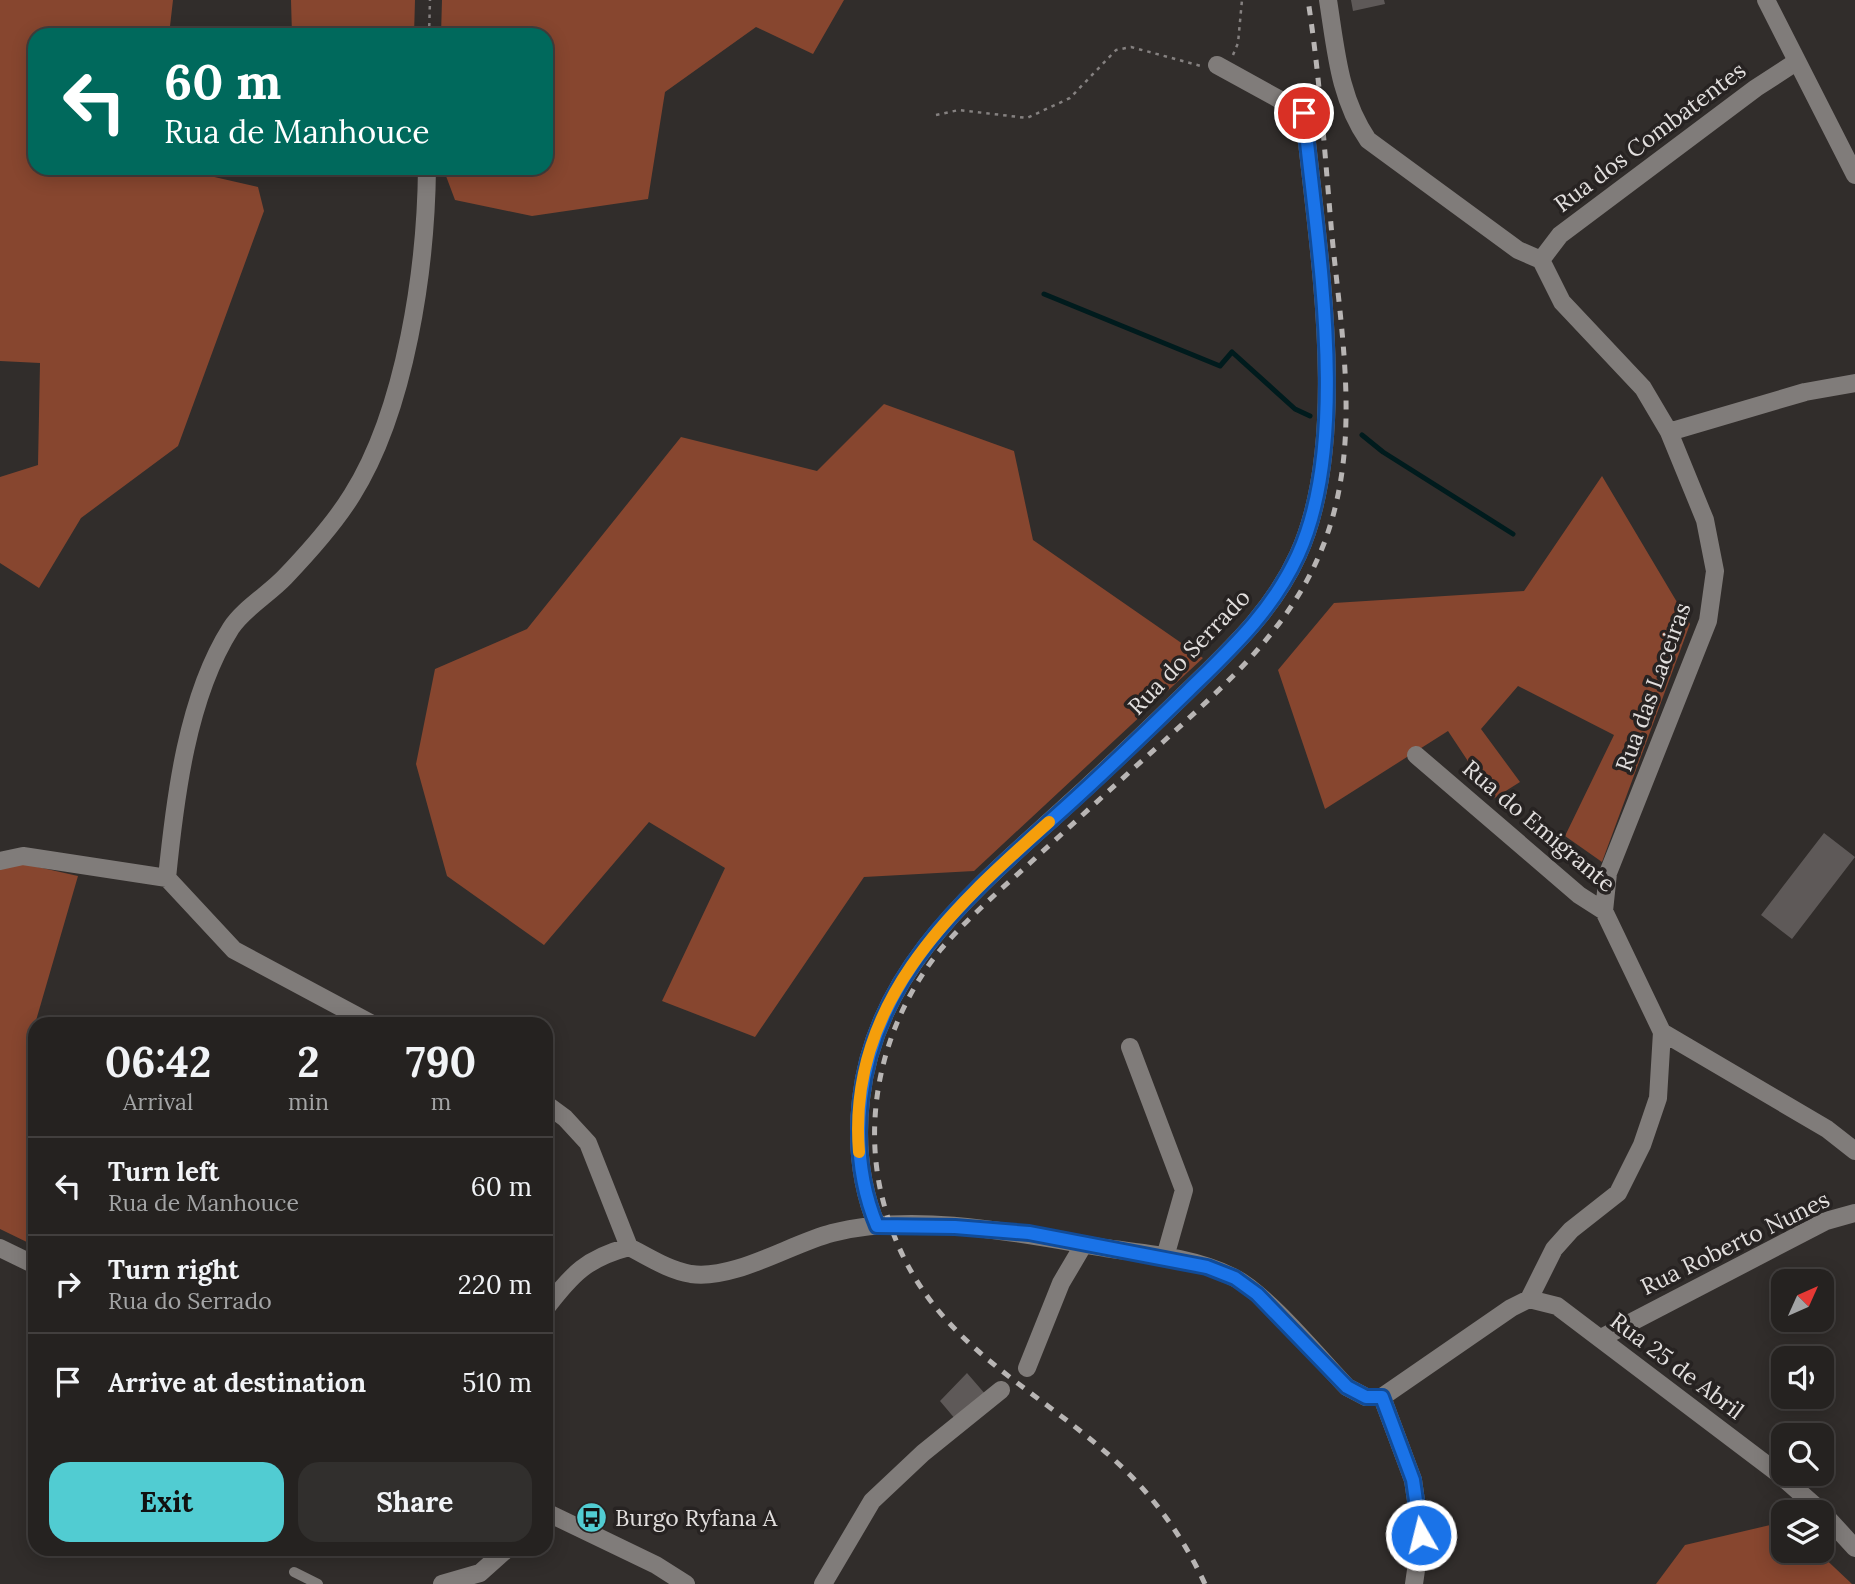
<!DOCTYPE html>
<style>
body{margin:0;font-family:Lora,serif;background:#312f2d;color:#f1f3f6;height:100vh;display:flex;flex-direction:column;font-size:26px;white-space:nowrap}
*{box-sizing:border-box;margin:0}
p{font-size:23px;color:#a3a4a5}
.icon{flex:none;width:38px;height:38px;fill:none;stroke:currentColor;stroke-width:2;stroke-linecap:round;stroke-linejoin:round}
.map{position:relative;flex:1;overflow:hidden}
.sheet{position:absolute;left:28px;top:1017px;width:525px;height:539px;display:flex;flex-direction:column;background:#252220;border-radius:21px;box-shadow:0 4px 18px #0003,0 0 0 2px #423f3e}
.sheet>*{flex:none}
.top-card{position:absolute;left:28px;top:28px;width:525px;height:147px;border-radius:21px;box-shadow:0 4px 18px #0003,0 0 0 2px #423f3e;background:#00695c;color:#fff;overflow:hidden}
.needle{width:46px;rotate:45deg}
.fabs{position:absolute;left:1771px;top:1269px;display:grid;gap:14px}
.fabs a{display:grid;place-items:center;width:63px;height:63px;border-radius:14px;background:#252220;box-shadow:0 4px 18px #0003,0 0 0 2px #423f3e;font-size:35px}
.pin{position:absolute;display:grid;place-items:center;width:60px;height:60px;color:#fff;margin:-30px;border:4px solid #fff;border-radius:50%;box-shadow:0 2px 7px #0007}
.me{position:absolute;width:77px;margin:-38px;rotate:352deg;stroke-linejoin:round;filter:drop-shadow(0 0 5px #0008)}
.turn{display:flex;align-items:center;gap:24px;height:147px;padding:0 21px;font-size:32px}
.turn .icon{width:91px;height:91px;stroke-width:2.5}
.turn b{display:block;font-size:49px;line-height:60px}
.eta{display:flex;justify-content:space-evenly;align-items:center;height:119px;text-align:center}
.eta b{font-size:42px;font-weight:800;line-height:49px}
.action{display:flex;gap:14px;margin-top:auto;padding:14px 21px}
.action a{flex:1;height:80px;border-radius:21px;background:#51ccd2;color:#111;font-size:28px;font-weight:800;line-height:80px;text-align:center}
.action a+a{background:#312f2d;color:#f1f3f6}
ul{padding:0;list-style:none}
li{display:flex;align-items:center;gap:21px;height:98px;padding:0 21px;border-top:2px solid #423f3e}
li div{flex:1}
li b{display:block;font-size:26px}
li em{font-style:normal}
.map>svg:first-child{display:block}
</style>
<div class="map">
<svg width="1855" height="1584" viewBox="0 0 1855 1584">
<rect width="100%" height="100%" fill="#312d2b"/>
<path fill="#87462f" d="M0 0H173L169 35H35V168H175L258 187 264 211 178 446 81 518 39 588 0 563V477L38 465 40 363 0 361Z
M291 0H415L414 35H292Z
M442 0H844L813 54 756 27 665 92 648 199 532 216 455 200 443 168H546V35H441Z
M884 404 1014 451 1033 540 1203 658 974 871 864 877 755 1037 662 1001 725 868 649 822 544 945 447 876 416 764 435 669 527 629 681 437 817 471Z
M1602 476 1690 624 1602 862 1565 836 1614 735 1518 686 1481 729 1520 782 1493 799 1448 731 1325 809 1278 670 1334 603 1524 591Z
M20 863 78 876 35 1024V1246L0 1229V867Z
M1783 1522V1550L1817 1551 1852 1584H1656L1685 1545Z"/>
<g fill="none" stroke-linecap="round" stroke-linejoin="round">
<path stroke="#001b1d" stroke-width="5" d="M1044 294 1220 366 1232 352 1295 409 1310 416
M1362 435 1383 452 1513 534"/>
</g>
<path fill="#5e5958" d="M1351 0H1384L1385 4 1353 11Z
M1824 833 1855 857 1792 939 1761 915Z
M967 1373 986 1395 956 1420 940 1401Z"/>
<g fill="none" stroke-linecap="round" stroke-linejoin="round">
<path stroke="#858180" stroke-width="2.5" stroke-dasharray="3.5 5" stroke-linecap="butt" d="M429 35 430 0
M1233 55 1238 43 1242 0
M936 115 959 110 1027 118 1070 98 1116 50 1131 47 1201 66
M1321 115 1335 116"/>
<path stroke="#807c7a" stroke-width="10" d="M294 1572 318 1584"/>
<path stroke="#807c7a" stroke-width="18" d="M1328 0C1336 50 1339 98 1368 140L1518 250 1541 260 1562 302 1643 388 1669 432 1705 520 1715 571 1708 621 1608 873 1604 911
M1541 260 1560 235 1756 88 1796 62
M1669 432 1805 392 1855 383
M0 861 23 856 167 878 234 950 372 1024
M167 878C175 798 187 697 231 628 243 609 269 594 285 577 306 555 336 521 352 495 406 409 426 268 427 168
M1662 1032 1827 1129 1855 1151
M1130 1047 1184 1190 1165 1257
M546 1104 565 1118 588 1143 629 1247C649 1257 668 1270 691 1274 735 1280 790 1244 832 1233 915 1211 1022 1234 1105 1248 1148 1254 1194 1257 1233 1277 1266 1293 1320 1359 1347 1387L1366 1397H1382
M877 1226C860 1185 856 1143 861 1099 875 971 973 891 1062 810 1107 769 1151 727 1194 685 1235 645 1274 608 1298 555 1352 437 1316 241 1304 113L1217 65
M1529 1299 1557 1306 1779 1474 1822 1512
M546 1308C572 1274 587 1258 629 1247
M1601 1338 1826 1221 1855 1213
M1027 1368 1061 1283 1084 1244
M1382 1397 1511 1308 1529 1299 1554 1249 1571 1230 1618 1193 1642 1145 1658 1098 1662 1032 1604 911 1579 895 1416 755
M1382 1397 1413 1480 1421 1535 1414 1584
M1822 1512 1855 1548
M442 1584 480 1573 507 1549
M823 1584 872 1501 923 1453 1001 1390"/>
<path stroke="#807c7a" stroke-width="18" d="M1766 0 1855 175"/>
<path stroke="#807c7a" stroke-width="18" d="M0 1248 35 1265
M546 1512 656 1565 686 1584"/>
<path stroke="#b8b5b4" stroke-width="5" stroke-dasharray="9 9" stroke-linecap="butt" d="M1205 1584C1185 1541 1158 1502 1123 1468 1031 1380 923 1344 885 1208 859 1119 883 1020 941 949 968 918 999 891 1030 863 1074 823 1118 782 1163 742 1227 683 1291 628 1323 546 1362 446 1342 339 1332 236 1325 157 1320 78 1308 0"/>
</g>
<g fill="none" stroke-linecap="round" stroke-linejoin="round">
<defs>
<path id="route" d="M1304 113C1316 241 1352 437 1298 555 1273 610 1232 648 1189 690 1146 732 1103 774 1058 814 969 894 875 973 861 1099 856 1142 860 1185 877 1226L955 1227 1029 1233 1207 1267 1235 1278 1257 1294 1347 1387 1366 1397H1382L1413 1480 1421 1535"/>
</defs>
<use href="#route" stroke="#114b97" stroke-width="18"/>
<use href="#route" stroke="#1a73e8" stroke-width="12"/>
<path stroke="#f59e0b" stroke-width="12" d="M859 1152C847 1005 948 912 1049 822"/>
</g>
<defs>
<symbol id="bus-disc" viewBox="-11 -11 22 22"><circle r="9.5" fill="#51ccd2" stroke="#272322"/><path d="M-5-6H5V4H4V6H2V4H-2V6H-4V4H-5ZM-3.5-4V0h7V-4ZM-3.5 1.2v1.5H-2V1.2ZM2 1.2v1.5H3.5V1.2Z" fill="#111"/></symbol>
</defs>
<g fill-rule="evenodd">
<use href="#bus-disc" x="574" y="1500" width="35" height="35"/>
</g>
<g text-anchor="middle" stroke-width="7" stroke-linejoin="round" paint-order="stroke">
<g font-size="23" fill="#e2dfde" stroke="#272322">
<text transform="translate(1650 137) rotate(-37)" y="8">Rua dos Combatentes</text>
<text transform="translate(1189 652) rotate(-46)" y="8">Rua do Serrado</text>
<text transform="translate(1653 687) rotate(-70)" y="8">Rua das Laceiras</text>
<text transform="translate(1539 826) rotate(40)" y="8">Rua do Emigrante</text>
<text transform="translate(1735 1243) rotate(-26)" y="8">Rua Roberto Nunes</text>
<text transform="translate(1677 1366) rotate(37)" y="8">Rua 25 de Abril</text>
</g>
<g font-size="23" fill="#e2dfde" stroke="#272322" text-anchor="start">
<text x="615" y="1526">Burgo Ryfana A</text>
</g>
</g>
</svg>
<div class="fabs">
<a><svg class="needle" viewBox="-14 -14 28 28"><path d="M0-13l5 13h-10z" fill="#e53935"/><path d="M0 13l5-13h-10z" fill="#a3a4a5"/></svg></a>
<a><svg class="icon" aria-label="sound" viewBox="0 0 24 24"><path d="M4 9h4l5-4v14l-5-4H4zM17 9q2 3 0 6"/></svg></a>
<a><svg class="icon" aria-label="search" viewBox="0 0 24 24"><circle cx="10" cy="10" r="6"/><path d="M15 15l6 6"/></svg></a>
<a><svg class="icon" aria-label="layers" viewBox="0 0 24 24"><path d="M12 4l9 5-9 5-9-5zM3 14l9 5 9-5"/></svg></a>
</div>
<div class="pin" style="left:1304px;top:113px;background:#d93025"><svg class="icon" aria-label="arrive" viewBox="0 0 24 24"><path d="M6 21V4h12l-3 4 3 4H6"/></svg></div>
<svg class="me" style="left:1421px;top:1535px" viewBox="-20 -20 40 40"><circle r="17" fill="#1a73e8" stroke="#fff" stroke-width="3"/><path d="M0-11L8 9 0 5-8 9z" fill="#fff"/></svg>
<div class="top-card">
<div class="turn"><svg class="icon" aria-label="left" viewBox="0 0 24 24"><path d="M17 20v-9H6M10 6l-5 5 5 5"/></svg><div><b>60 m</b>Rua de Manhouce</div></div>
</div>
<section class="sheet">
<div class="eta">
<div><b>06:42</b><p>Arrival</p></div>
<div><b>2</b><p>min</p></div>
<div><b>790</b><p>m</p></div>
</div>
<ul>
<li><svg class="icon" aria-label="left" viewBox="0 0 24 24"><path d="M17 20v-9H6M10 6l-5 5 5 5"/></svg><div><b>Turn left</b><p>Rua de Manhouce</p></div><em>60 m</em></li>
<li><svg class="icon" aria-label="right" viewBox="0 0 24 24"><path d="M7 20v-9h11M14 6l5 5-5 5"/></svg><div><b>Turn right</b><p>Rua do Serrado</p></div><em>220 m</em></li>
<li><svg class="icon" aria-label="arrive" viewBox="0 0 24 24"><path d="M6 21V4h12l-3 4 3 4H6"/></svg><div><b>Arrive at destination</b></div><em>510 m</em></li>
</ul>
<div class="action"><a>Exit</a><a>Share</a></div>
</section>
</div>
